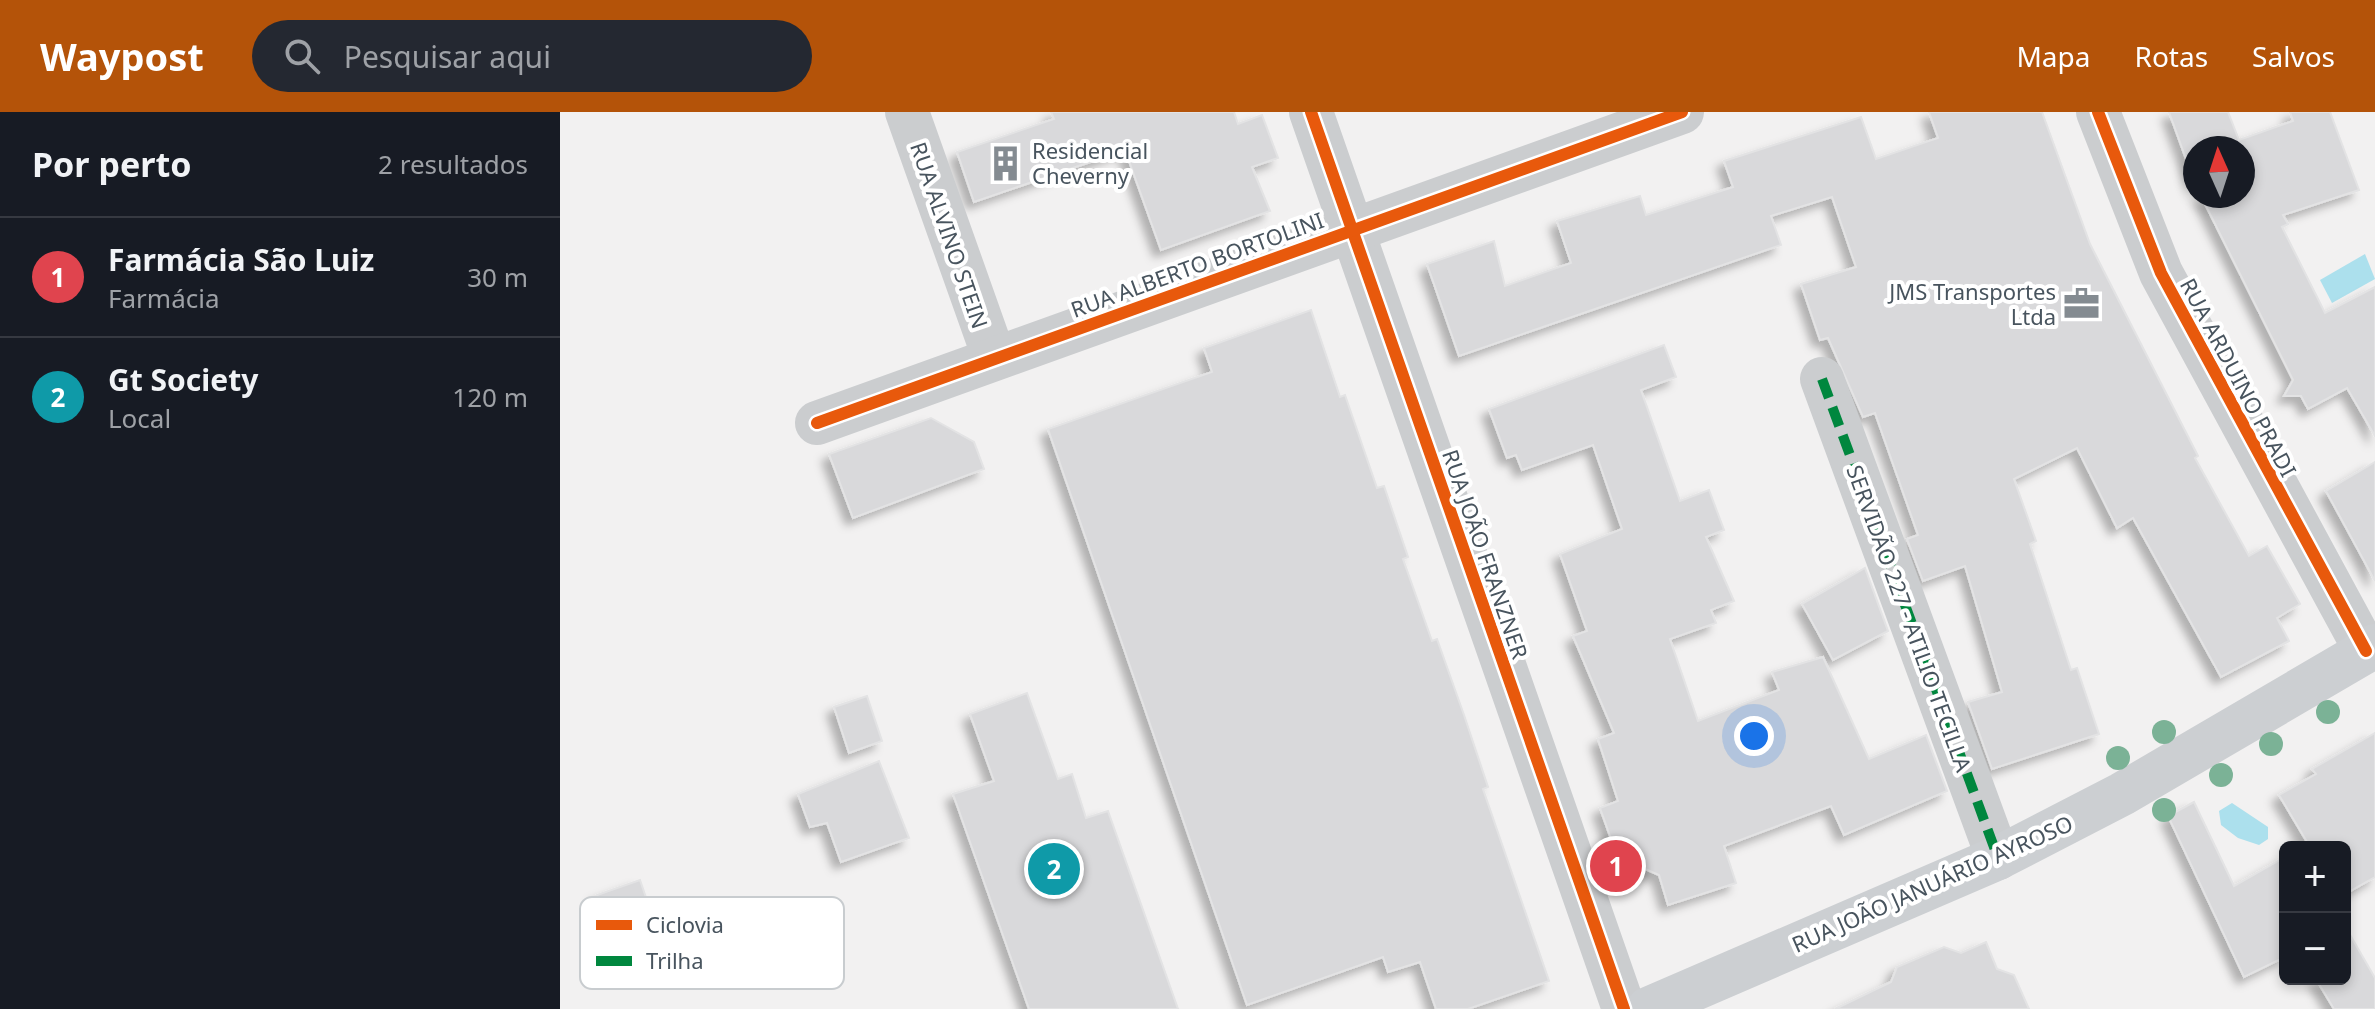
<!DOCTYPE html>
<html lang="pt">
<meta charset="utf-8">
<style>
:root{--surface:#171b24;--page:#242831;--text:#f1f3f6;--muted:#9ea1a6;--line:#363941;--accent:#b45309}
body{margin:0;font-family:"Noto Sans",sans-serif;background:var(--page);color:var(--text)}
.controls{position:absolute;right:24px;bottom:24px;display:grid;overflow:hidden;border-radius:12px;box-shadow:0 4px 12px #0003}
.controls button{width:72px;height:72px;display:grid;place-items:center;padding:0;border:0;border-bottom:2px solid var(--line);background:var(--surface);color:var(--text);font:40px sans-serif}
.compass{position:absolute;left:1623px;top:24px;width:72px;height:72px;border-radius:50%;background:var(--surface);box-shadow:0 4px 12px #0003;rotate:357deg}
.you{position:absolute;left:1194px;top:624px;width:28px;height:28px;margin:-20px;border:6px solid #fff;border-radius:50%;background:#1a73e8;box-shadow:0 0 0 12px #1a73e833}
.badge{display:grid;place-items:center;width:52px;height:52px;border-radius:50%;background:var(--accent);color:#fff;font-size:26px;font-weight:700}
.pin{position:absolute;translate:-50% -50%;border:4px solid #fff;box-shadow:0 2px 8px #0006}
.list{margin:0;padding:0;list-style:none}
h2{display:flex;justify-content:space-between;align-items:center;height:104px;margin:0;padding:0 32px;font-size:34px}
h2 small{font-size:26px;font-weight:400;color:var(--muted)}
.list li{display:grid;grid-template-columns:52px 1fr auto;gap:24px;align-items:center;box-sizing:border-box;height:120px;padding:0 32px;border-top:2px solid var(--line)}
.list b{display:block;font-size:30px;white-space:nowrap}
.list p{margin:0;font-size:26px;white-space:nowrap;color:var(--muted)}
.list em{font-size:26px;font-style:normal;color:var(--muted)}
.icon{flex:none;width:44px;height:44px;fill:none;stroke:currentColor;stroke-width:2;stroke-linecap:round;stroke-linejoin:round}
.map{position:relative;flex:none;width:1815px;height:897px;overflow:hidden}
header{display:flex;align-items:center;gap:48px;box-sizing:border-box;height:112px;padding:0 40px;background:var(--accent);color:#fff}
header strong{font-size:38px}
nav{display:flex;gap:44px;margin-inline-start:auto;font-size:28px}
.search{width:560px;height:72px;background:var(--page);display:flex;align-items:center;gap:20px;box-sizing:border-box;padding:0 28px;border-radius:44px;color:var(--muted);font-size:30px}
main{display:flex}
aside{flex:1;background:var(--surface)}
.map>svg:first-child{display:block}
.water{fill:#ace0ed}
.building{fill:#d9d9db;stroke:#e3e3e4;stroke-width:2;filter:url(#shadow)}
.lines{fill:none;stroke-linecap:round;stroke-linejoin:round}
.minor{stroke:#cbcdcf;stroke-width:44}
.secondary{stroke:#cccfd2;stroke-width:44}
.quiet{stroke:#00873e;stroke-width:10;stroke-dasharray:20 10;stroke-linecap:butt}
.cycleway-casing{stroke:#fff;stroke-width:17}
.cycleway{stroke:#e8590c;stroke-width:12}
.tree{fill:#7bb296}
.labels{text-anchor:middle;dominant-baseline:central;stroke-width:8;stroke-linejoin:round;paint-order:stroke}
.poi-label{font-size:22px;fill:#48545e;stroke:#fff;text-anchor:start}
.street-label{font-size:22px;fill:#48545e;stroke:#fff}
.key{fill:#fff;stroke:#c8cccf;stroke-width:2}
.key-label{font-size:22px;fill:#48545e}
</style>
<header>
<strong>Waypost</strong>
<div class="search"><svg class="icon" aria-label="search" viewBox="0 0 24 24"><circle cx="10" cy="10" r="6"/><path d="M15 15l6 6"/></svg>Pesquisar aqui</div>
<nav><a>Mapa</a><a>Rotas</a><a>Salvos</a></nav>
</header>
<main>
<aside>
<h2>Por perto<small>2 resultados</small></h2>
<ul class="list">
<li><span class="badge" style="background:#e0444e">1</span><div><b>Farmácia São Luiz</b><p>Farmácia</p></div><em>30 m</em></li>
<li><span class="badge" style="background:#0f9aa8">2</span><div><b>Gt Society</b><p>Local</p></div><em>120 m</em></li>
</ul>
</aside>
<div class="map">
<svg width="1815" height="897" viewBox="0 0 1815 897">
<defs>
<filter id="shadow"><feDropShadow dx="-7" dy="7" stdDeviation="4" flood-color="#0004"/></filter>
</defs>
<rect width="100%" height="100%" fill="#f2f1f1"/>
<g class="water">
<polygon points="1805,142 1815,167 1772,191 1760,168"/>
<polygon points="1672,691 1708,715 1708,727 1699,733 1678,726 1661,713 1659,699"/>
</g>
<g class="building">
<polygon points="491,0 674,0 678,12 702,3 718,46 692,55 710,99 601,138 565,38 414,90 397,40 494,7"/>
<polygon points="1369,0 1482,0 1530,132 1638,344 1635,346 1689,444 1707,434 1740,492 1717,506 1729,529 1661,565 1573,406 1557,416 1517,336 1454,367 1476,429 1470,432 1511,558 1517,556 1539,622 1432,657 1408,590 1442,580 1405,454 1363,469 1347,427 1358,423 1315,301 1303,305 1268,226 1260,228 1241,172 1296,155 1272,85 1211,104 1221,133 899,244 867,152 934,129 945,174 1011,151 997,109 1080,84 1086,103 1173,75 1164,49 1301,5 1316,47 1378,26"/>
<polygon points="1609,0 1668,0 1679,28 1733,9 1730,0 1770,0 1799,78 1723,103 1728,112 1722,115 1765,201 1815,175 1815,324 1787,276 1748,297 1741,284 1724,284 1733,268 1641,84 1683,84 1683,36 1635,36 1635,72"/>
<polygon points="751,198 780,285 785,283 817,376 824,374 848,445 843,447 872,529 877,527 904,603 928,675 923,677 989,869 908,897 876,897 860,850 828,860 823,845 687,893 488,317 652,260 644,236"/>
<polygon points="1104,233 1116,265 1081,278 1120,389 1149,378 1164,418 1146,425 1174,489 1151,498 1156,511 1110,527 1138,609 1219,578 1212,560 1263,545 1309,647 1366,623 1387,679 1284,723 1271,694 1164,734 1176,771 1108,793 1099,763 1076,753 1062,758 1040,696 1058,689 1038,627 1054,621 1013,524 1027,519 1000,442 1062,417 1033,333 962,358 956,343 947,346 929,297"/>
<polygon points="371,306 414,330 424,357 293,406 269,342"/>
<polygon points="1815,350 1815,469 1766,379"/>
<polygon points="1305,456 1328,519 1273,548 1242,492"/>
<polygon points="467,581 498,667 512,662 526,706 548,699 618,897 469,897 393,682 434,669 410,602"/>
<polygon points="307,584 322,629 289,641 274,595"/>
<polygon points="1815,621 1815,765 1785,782 1785,735 1750,735 1719,683 1756,662 1752,657"/>
<polygon points="319,649 349,726 281,750 267,711 250,715 238,682"/>
<polygon points="1634,690 1674,774 1725,745 1725,845 1684,865 1608,704"/>
<polygon points="80,768 95,812 52,828 37,783"/>
<polygon points="1785,814 1815,866 1815,897 1774,897 1756,867 1785,867"/>
<polygon points="1426,830 1437,857 1454,863 1469,897 1275,897 1331,870 1337,855 1384,835 1401,841"/>
</g>
<g class="lines">
<g class="minor">
<polyline points="347,0 434,245"/>
<polyline points="751,0 1064,897"/>
<polyline points="1538,0 1601,161 1806,539"/>
<polyline points="1262,267 1438,746"/>
<polyline points="257,311 1122,0"/>
</g>
<polyline class="secondary" points="1088,897 1438,746 1562,682 1815,534"/>
<polyline class="quiet" points="1262,267 1438,746"/>
<defs>
<g id="cycleway">
<polyline points="751,0 1064,897"/>
<polyline points="1538,0 1601,161 1806,539"/>
<polyline points="257,311 1122,0"/>
</g>
</defs>
<use href="#cycleway" class="cycleway-casing"/>
<use href="#cycleway" class="cycleway"/>
</g>
<g class="tree">
<circle cx="1768" cy="600" r="12"/>
<circle cx="1604" cy="620" r="12"/>
<circle cx="1711" cy="632" r="12"/>
<circle cx="1558" cy="646" r="12"/>
<circle cx="1661" cy="663" r="12"/>
<circle cx="1604" cy="698" r="12"/>
</g>
<defs>
<symbol id="building-bare" viewBox="-9 -9 18 18"><path d="M-4-6H4V6H1V3H-1V6H-4ZM-2.5-4.3h1.7v1.8h-1.7ZM.8-4.3h1.7v1.8H.8ZM-2.5-1h1.7V.8h-1.7ZM.8-1h1.7V.8H.8Z" fill="#848b91" stroke="#fff" stroke-width="2.5" paint-order="stroke"/></symbol>
<symbol id="office-bare" viewBox="-9 -9 18 18"><path d="M-6-3h4V-5.5h4V-3h4V5H-6ZM-1-4.5V-3h2v-1.5ZM-6 0V1H6V0Z" fill="#848b91" stroke="#fff" stroke-width="2.5" paint-order="stroke"/></symbol>
</defs>
<g fill-rule="evenodd">
<use href="#building-bare" x="420" y="26" width="51" height="51"/>
<use href="#office-bare" x="1496" y="166" width="51" height="51"/>
</g>
<g class="labels">
<g class="poi-label">
<text x="472" y="38">Residencial<tspan x="472" dy="25">Cheverny</tspan></text>
<text x="1496" y="179" text-anchor="end">JMS Transportes<tspan x="1496" dy="25">Ltda</tspan></text>
</g>
<g class="street-label">
<text transform="translate(390 123) rotate(71)">RUA ALVINO STEIN</text>
<text transform="translate(637 152) rotate(-20)">RUA ALBERTO BORTOLINI</text>
<text transform="translate(1679 265) rotate(62)">RUA ARDUINO PRADI</text>
<text transform="translate(926 442) rotate(71)">RUA JOÃO FRANZNER</text>
<text transform="translate(1350 506) rotate(70)">SERVIDÃO 227 - ATILIO TECILLA</text>
<text transform="translate(1372 771) rotate(-24)">RUA JOÃO JANUÁRIO AYROSO</text>
</g>
</g>
<rect x="20" y="785" width="264" height="92" rx="12" class="key"/>
<rect x="36" y="808" width="36" height="10" fill="#e8590c"/>
<rect x="36" y="844" width="36" height="10" fill="#00873e"/>
<g class="key-label">
<text x="86" y="821">Ciclovia</text>
<text x="86" y="857">Trilha</text>
</g>
</svg>
<div class="controls">
<button>+</button>
<button>−</button>
</div>
<svg class="compass" viewBox="-18 -18 36 36"><path d="M0-13l5 13h-10z" fill="#e53935"/><path d="M0 13l5-13h-10z" fill="#9ea1a6"/></svg>
<div class="you"></div>
<div class="pin badge" style="left:1056px;top:754px;background:#e0444e">1</div>
<div class="pin badge" style="left:494px;top:757px;background:#0f9aa8">2</div>
</div>
</main>
